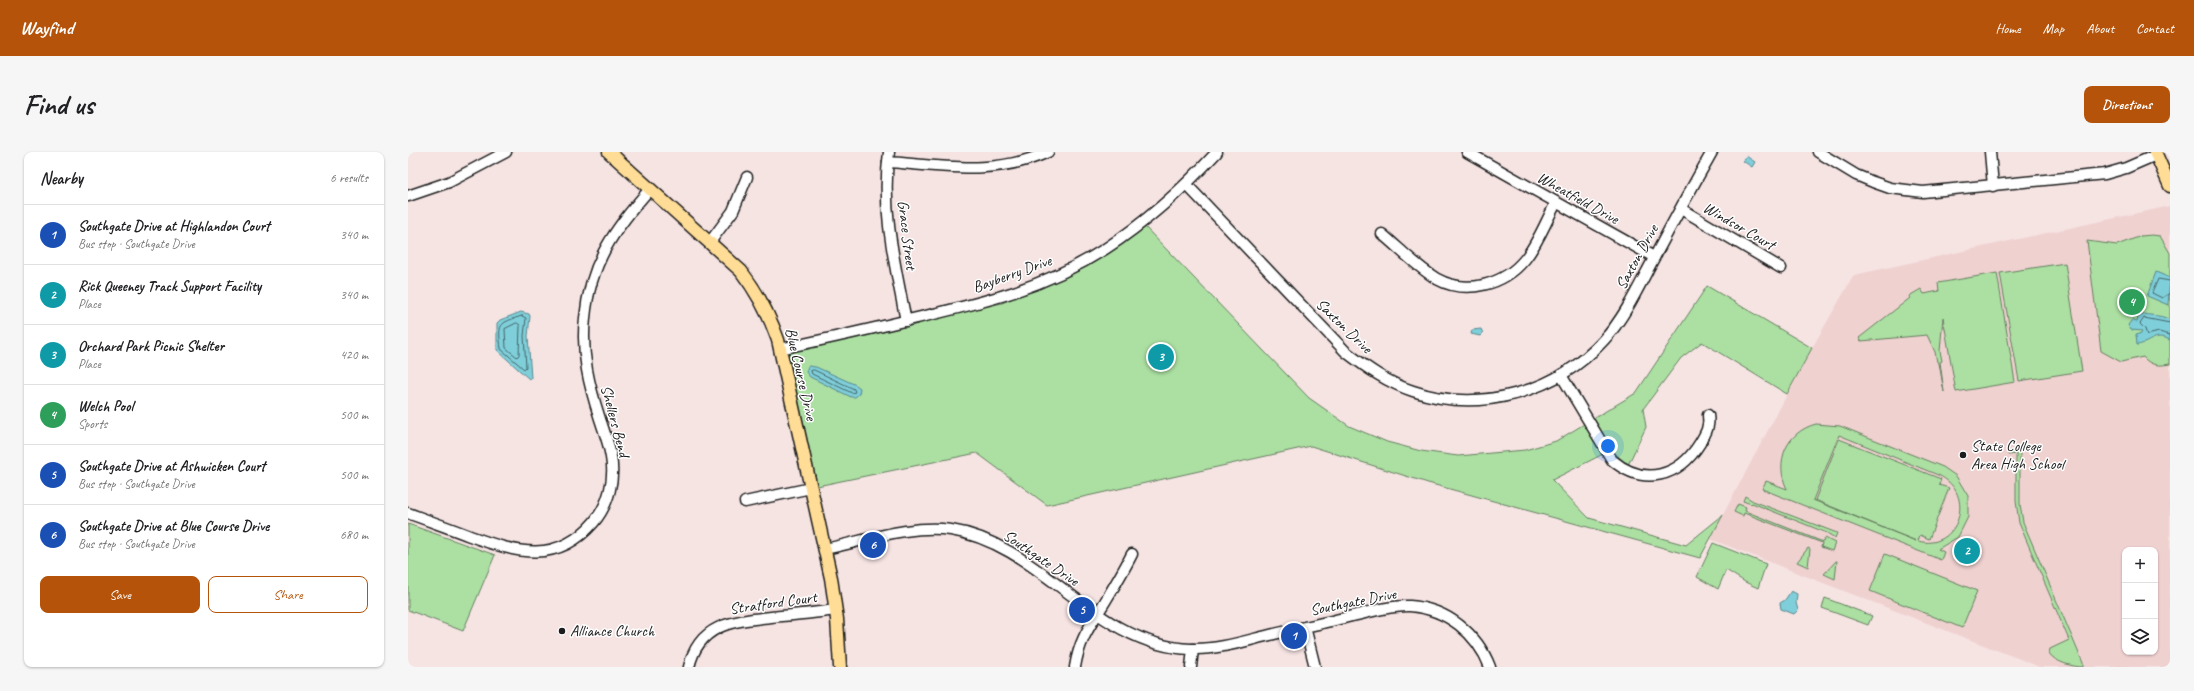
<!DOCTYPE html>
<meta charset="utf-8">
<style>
:root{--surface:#fff;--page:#f6f6f6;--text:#202124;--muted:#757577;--line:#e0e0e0;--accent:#b45309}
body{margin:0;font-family:Caveat,sans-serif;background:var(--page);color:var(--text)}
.controls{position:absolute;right:12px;bottom:12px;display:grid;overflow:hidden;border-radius:8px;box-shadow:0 1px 3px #0004}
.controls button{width:36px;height:36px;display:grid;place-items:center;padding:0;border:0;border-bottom:1px solid var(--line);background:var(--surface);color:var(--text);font:20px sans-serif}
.you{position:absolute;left:1200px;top:294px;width:14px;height:14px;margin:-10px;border:3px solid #fff;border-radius:50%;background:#1a73e8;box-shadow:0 0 0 6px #1a73e833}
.badge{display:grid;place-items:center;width:26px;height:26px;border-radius:50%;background:var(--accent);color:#fff;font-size:13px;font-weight:700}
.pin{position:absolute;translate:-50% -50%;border:2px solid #fff;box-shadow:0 1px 4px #0006}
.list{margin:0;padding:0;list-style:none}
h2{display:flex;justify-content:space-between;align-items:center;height:52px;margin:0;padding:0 16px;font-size:17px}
h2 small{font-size:13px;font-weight:400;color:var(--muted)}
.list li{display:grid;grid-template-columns:26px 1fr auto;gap:12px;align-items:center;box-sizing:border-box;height:60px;padding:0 16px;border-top:1px solid var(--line)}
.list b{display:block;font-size:15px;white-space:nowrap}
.list p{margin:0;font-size:13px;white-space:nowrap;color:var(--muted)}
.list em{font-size:13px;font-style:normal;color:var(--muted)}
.actions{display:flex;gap:8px;padding:12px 16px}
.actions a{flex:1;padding:9px 0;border:1px solid var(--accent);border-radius:8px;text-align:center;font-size:14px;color:var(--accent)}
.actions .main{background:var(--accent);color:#fff}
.icon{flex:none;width:22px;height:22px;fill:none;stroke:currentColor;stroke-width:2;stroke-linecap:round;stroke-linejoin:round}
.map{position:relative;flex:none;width:1762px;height:515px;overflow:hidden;border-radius:8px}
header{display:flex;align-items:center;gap:24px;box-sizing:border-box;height:56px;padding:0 20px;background:var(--accent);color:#fff}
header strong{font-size:19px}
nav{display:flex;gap:22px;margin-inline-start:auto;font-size:14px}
.intro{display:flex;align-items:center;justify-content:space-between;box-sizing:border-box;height:96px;padding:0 24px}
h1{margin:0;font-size:28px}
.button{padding:10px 18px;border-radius:8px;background:var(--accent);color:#fff;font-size:14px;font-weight:700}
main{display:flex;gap:24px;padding:0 24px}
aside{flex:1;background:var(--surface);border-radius:8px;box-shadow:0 1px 3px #0004}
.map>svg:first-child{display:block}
.built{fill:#efd1d0;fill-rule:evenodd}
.green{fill:#ace0a2;stroke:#647e5f;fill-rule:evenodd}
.water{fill:#7fcfda;stroke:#57878e}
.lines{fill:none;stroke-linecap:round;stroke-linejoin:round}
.shore{stroke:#446468;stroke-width:1}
.minor-casing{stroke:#1c1c1c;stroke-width:13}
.major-casing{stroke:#1c1c1c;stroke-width:15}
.minor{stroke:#fff;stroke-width:10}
.major{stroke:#ffdd96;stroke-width:12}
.poi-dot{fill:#1c1c1c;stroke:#fff;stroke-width:1.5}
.labels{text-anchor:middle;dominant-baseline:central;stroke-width:3;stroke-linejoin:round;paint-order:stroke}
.street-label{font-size:16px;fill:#1c1c1c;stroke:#fff}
.poi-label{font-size:16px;fill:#1c1c1c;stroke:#fff;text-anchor:start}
</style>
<header>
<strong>Wayfind</strong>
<nav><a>Home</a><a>Map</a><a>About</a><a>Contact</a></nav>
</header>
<div class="intro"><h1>Find us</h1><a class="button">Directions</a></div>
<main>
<aside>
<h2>Nearby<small>6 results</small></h2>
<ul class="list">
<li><span class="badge" style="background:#1a4fb4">1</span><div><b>Southgate Drive at Highlandon Court</b><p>Bus stop · Southgate Drive</p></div><em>340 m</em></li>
<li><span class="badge" style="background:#0f9aa8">2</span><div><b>Rick Queeney Track Support Facility</b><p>Place</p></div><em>340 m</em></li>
<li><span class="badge" style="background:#0f9aa8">3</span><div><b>Orchard Park Picnic Shelter</b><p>Place</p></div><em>420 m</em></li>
<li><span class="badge" style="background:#2e9e5b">4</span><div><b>Welch Pool</b><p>Sports</p></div><em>500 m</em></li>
<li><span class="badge" style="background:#1a4fb4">5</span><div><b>Southgate Drive at Ashwicken Court</b><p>Bus stop · Southgate Drive</p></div><em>500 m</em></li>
<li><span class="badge" style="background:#1a4fb4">6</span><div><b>Southgate Drive at Blue Course Drive</b><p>Bus stop · Southgate Drive</p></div><em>680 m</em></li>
</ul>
<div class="actions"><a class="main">Save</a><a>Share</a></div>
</aside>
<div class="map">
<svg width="1762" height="515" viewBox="0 0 1762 515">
<rect width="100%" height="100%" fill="#f6e4e3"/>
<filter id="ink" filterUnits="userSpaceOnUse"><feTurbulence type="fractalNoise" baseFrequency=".025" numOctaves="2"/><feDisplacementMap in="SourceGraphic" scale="8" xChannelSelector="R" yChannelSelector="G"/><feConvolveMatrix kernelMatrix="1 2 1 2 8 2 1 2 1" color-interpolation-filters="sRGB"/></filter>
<g filter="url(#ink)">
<path class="built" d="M1762,54V515H1632L1302,387L1404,196L1446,123ZM1717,398H1747V500H1717Z"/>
<g class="green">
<polygon points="737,75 901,246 941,274 979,290 1013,299 1050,304 1117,298 1148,289 1228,241 1299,134 1404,196 1379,242 1294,190 1273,206 1235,257 1238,275 1220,313 1203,298 1144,328 1181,366 1278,393 1315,363 1292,406 1020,331 903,294 639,353 569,301 409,334 380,202 394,197 594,151 658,124 714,91"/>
<path d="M1744,83L1752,84L1762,101V212C1751,214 1743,214 1735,205L1713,210L1693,199L1679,89L1709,93L1733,84Z"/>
<polygon points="1657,111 1674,219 1611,229 1592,121"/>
<polygon points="1589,121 1607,230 1548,240 1535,165 1532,199 1534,209 1532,210 1536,240 1531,211 1529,210 1527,200 1519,183 1453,189 1451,186 1502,146 1501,144 1513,137 1516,142 1531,139 1530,131"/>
<path d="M1408,272L1432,274L1535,315L1548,324L1560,344V365L1550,385L1530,397L1536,400L1533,408L1354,337L1358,329L1379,337C1366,310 1378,280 1408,272ZM1431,283L1530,323C1570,341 1550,400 1510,389L1512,383L1521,387L1541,336L1531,333L1533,327L1431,287L1407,348L1508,389L1405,348Z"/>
<path d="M1607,297L1612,302V352L1615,370L1675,511V515C1665,515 1646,510 1641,501L1642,497L1661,488L1611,371L1608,349V302L1600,303L1602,299Z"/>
<polygon points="1337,344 1345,349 1429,381 1427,386 1419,381 1344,351 1343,352 1335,349"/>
<polygon points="1330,352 1338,355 1337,359 1415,390 1417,386 1427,391 1424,399 1413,395 1414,391 1336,361 1335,364 1326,360"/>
<polygon points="0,372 87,403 55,479 0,458"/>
<polygon points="1305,391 1358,412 1350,436 1337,430 1318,418 1310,437 1289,425"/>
<polygon points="1400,396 1402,397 1400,415 1389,410"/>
<polygon points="1477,402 1569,439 1554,476 1462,439"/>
<polygon points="1428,409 1429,409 1427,427 1416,422"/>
<polygon points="1417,446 1464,464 1460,473 1414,456"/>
</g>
<g class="water">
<polygon points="1338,4 1347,10 1344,15 1335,9"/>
<polygon points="1748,120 1762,126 1760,153 1739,144"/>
<polygon points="113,160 121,162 122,164 120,184 123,226 121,227 89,198 89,171 92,168"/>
<path d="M1736,162C1745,164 1754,163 1762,168V188C1747,180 1743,191 1729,193L1728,183L1733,181L1734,179L1723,178L1720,173L1724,168L1729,170L1730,165Z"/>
<polygon points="1073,177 1075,181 1072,184 1063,182 1064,178"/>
<polygon points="400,214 408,215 448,233 452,236 451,242 447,245 443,245 402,225 398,220"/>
<polygon points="1383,439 1389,442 1388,451 1390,458 1386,462 1373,457 1372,451 1377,448"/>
</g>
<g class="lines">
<g class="shore">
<polyline points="1762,129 1750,127 1744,141 1754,146 1762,141"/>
<path d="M114,164L118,166L116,184L118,215L116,217L93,197C90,172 90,171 114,164Z"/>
<polygon points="109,171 112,173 111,203 109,205 98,196 97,177"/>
<polyline points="1762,171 1736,166 1732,172 1737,177 1739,183 1751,180 1762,183"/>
<polygon points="406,218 446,237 447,240 444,241 404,222 403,219"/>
</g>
<defs>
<g id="minor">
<path d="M481,0C473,57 487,113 498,169"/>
<polyline points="1059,0 1246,105"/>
<polyline points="1410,0 1448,23 1465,30 1482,36 1515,40 1697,22 1718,16 1748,3"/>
<polyline points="1582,0 1585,34"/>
<path d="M480,10C536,14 587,24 640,0"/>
<path d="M778,32L938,200C959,216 980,231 1005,239C1072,262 1149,240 1196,188C1217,165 1231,134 1246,106C1265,70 1284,35 1304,0"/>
<polyline points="0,44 41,30 98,0"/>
<polyline points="1273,57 1373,116"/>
<path d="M974,82C992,97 1009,115 1029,127C1058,143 1096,133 1117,107C1130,91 1138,69 1148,51"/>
<polyline points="302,90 325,59 339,25"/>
<path d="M372,197C414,188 455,179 496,169C569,152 633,138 697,97C740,69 775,37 809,0"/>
<path d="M1153,223L1204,308C1236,335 1271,325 1292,291C1298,281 1302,274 1300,263"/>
<polyline points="337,350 403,336"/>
<path d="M0,361C21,369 42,376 62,384C109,401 149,413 186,370C201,352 207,327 203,305C201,292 196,279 192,267C181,233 173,202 177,166C182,111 206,77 242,37"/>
<path d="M417,397C457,389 501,372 543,378C634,392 687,494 783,497C808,498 834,490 858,484C887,477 916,471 944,464C963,460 983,453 1002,454C1039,457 1069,481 1082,515"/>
<polyline points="897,475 907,515"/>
<path d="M281,515C291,471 326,469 363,465C385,463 406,461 428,458"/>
<path d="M667,515C672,485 683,473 698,448C707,433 716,418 724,402"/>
<polyline points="783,515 785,497"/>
</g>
<g id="major">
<path d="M201,0L333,119C349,140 361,162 370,188L423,426L429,467L432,515"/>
<polyline points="1747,0 1762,34"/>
</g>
</defs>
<use href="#minor" class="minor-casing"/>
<use href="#major" class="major-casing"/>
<use href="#minor" class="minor"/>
<use href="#major" class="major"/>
</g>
</g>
<g class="poi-dot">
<circle cx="1555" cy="303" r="4"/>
<circle cx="154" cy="479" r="4"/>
</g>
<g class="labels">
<g class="street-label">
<text transform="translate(1170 46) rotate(29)">Wheatfield Drive</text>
<text transform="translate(1331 74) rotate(30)">Windsor Court</text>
<text transform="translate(499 83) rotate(83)">Grace Street</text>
<text transform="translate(1229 105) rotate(-61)">Saxton Drive</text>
<text transform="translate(604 122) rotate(-20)">Bayberry Drive</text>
<text transform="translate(936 174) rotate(44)">Saxton Drive</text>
<text transform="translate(393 222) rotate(77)">Blue Course Drive</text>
<text transform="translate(207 269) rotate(75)">Shellers Bend</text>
<text transform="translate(633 406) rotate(34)">Southgate Drive</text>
<text transform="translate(945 450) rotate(-11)">Southgate Drive</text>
<text transform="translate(365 451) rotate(-8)">Stratford Court</text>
</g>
<g class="poi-label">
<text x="1563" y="294">State College<tspan x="1563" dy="18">Area High School</tspan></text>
<text x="162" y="479">Alliance Church</text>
</g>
</g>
</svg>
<div class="controls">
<button>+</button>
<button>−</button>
<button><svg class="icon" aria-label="layers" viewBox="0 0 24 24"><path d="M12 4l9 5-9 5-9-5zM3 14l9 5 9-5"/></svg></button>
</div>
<div class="you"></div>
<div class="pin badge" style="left:886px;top:484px;background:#1a4fb4">1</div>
<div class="pin badge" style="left:1559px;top:399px;background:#0f9aa8">2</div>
<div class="pin badge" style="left:753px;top:205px;background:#0f9aa8">3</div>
<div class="pin badge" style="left:1724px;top:150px;background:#2e9e5b">4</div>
<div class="pin badge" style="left:674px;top:458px;background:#1a4fb4">5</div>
<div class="pin badge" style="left:465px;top:393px;background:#1a4fb4">6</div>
</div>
</main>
